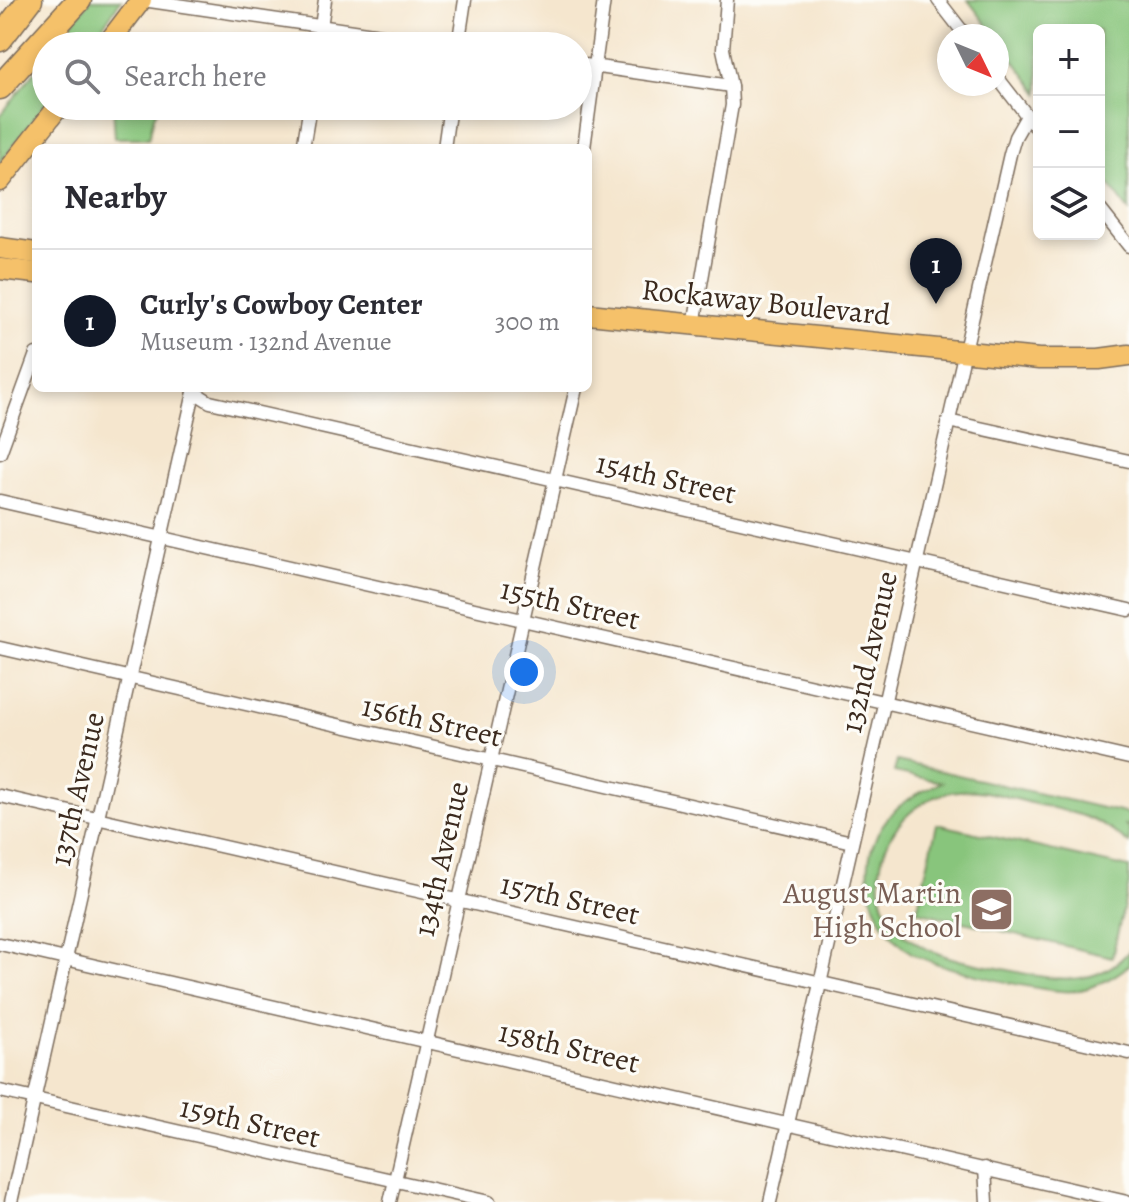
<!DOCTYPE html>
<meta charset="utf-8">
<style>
:root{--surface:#fff;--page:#f7f7f7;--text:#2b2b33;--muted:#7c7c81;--line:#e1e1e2;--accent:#111827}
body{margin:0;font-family:Alegreya,serif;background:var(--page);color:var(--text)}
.controls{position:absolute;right:24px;top:24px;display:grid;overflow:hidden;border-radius:12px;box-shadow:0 4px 12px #0003}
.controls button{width:72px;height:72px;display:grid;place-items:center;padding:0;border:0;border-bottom:2px solid var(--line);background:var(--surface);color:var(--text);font:40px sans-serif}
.compass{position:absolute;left:937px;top:24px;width:72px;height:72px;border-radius:50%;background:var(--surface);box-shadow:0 4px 12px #0003;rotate:133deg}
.you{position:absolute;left:524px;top:672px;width:28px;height:28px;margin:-20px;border:6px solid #fff;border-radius:50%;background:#1a73e8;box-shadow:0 0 0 12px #1a73e833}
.badge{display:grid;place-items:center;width:52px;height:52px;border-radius:50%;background:var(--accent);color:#fff;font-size:26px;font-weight:700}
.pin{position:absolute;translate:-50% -66px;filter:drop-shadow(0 2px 4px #0008)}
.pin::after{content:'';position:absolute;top:42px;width:28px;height:24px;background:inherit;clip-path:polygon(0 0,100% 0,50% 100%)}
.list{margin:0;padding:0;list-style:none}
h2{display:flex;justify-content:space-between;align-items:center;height:104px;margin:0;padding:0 32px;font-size:34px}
h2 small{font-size:26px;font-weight:400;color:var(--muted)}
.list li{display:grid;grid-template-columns:52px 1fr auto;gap:24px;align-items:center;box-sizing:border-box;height:144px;padding:0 32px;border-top:2px solid var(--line)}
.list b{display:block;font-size:30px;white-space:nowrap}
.list p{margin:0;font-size:26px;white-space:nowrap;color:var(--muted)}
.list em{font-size:26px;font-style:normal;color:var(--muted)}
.icon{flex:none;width:44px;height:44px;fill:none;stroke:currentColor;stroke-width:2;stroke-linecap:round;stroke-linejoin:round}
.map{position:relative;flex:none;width:1129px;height:1202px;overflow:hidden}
.search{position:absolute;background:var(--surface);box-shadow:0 4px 12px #0003;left:32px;top:32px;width:560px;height:88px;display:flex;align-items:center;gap:20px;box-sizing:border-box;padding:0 28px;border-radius:44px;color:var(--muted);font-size:30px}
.panel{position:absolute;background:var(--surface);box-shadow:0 4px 12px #0003;left:32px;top:144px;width:560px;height:248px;border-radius:12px}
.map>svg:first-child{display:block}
.green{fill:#88c57b;stroke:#62784c;stroke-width:2}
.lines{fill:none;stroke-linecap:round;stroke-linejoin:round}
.minor-casing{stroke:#7c6c5c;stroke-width:15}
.primary-casing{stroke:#7c6c5c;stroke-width:23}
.motorway-casing{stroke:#7c6c5c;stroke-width:27}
.minor{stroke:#fff;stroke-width:12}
.primary{stroke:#f5c16b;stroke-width:20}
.motorway{stroke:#f5c16b;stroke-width:24}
.labels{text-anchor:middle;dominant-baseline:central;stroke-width:6;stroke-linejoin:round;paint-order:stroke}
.street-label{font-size:30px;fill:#3b2a1e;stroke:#fdfcf7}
.education-label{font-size:30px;fill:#785e54;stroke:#fdfcf7;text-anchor:end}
</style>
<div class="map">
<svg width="1129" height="1202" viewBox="0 0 1129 1202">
<rect width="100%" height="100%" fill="#fdfcf7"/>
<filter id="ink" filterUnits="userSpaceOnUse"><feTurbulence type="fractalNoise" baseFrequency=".0125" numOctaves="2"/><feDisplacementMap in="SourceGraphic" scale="16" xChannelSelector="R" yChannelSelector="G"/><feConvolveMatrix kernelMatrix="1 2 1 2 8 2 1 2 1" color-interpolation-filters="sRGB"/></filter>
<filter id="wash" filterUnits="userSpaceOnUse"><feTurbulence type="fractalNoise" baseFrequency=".006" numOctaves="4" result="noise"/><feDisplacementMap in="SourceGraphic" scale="32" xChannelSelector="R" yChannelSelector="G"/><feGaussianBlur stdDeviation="1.8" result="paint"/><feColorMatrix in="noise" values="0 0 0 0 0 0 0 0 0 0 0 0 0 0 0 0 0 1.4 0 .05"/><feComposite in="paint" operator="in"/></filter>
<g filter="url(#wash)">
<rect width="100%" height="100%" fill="#f5e6ce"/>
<g class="green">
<polygon points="90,0 121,0 89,46 54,46"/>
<polygon points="968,0 1129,0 1129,211 1099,171 1099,30 1039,30 1039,93"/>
<polygon points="46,57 46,103 0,163 0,116"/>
<polygon points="113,106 160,106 154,116 149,138 115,138"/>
<path d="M897,761L1129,814V826L1125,825L1129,830V844C1097,816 1075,813 1035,804C1009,798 978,786 951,792C877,808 849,909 923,947C950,961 986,965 1017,972C1058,981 1099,987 1129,951V965C1114,978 1094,988 1075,991C1050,995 931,967 910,952C864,919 852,852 895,810C909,797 925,790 942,782L894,772Z"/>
<polygon points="937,824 1129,868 1129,884 1112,957 917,911"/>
</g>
</g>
<g filter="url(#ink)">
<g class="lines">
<defs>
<g id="minor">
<polyline points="143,0 455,46"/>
<polyline points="938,0 966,36"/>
<polyline points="318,46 325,0"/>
<polyline points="458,46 465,0"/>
<polyline points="578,64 731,86"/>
<polyline points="997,77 1039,131"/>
<polyline points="303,148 310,106"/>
<polyline points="444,148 450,106"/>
<polyline points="584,148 604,0"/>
<polyline points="1099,208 1129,246"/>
<polyline points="694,325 732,105 731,86 723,49 727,0"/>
<polyline points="194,392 210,402 1129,610"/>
<polyline points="948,421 1129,461"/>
<polyline points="0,453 36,354"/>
<polyline points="0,501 1129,758"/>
<polyline points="0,648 852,842"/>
<polyline points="0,796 1129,1053"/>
<polyline points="0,944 1127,1202"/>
<polyline points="0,1091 489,1202"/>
<polyline points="985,1168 987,1202"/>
<polyline points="11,1202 195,388"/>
<polyline points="390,1202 576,388"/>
<polyline points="770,1202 1010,154 1015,137 1027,116"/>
</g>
<g id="primary">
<polyline points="106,46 141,0"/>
<polyline points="0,181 59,106"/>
<polyline points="0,248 36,253"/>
<polyline points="0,269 36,273"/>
<polyline points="588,314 1039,359 1099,359 1129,355"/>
</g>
<g id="motorway">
<polyline points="0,39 30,0"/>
<polyline points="0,87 79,0"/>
</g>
</defs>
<use href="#minor" class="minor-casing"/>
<use href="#primary" class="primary-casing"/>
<use href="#motorway" class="motorway-casing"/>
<use href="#minor" class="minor"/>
<use href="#primary" class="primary"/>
<use href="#motorway" class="motorway"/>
</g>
</g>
<defs>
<symbol id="school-square" viewBox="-11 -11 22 22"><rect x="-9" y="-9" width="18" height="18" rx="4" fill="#8d6e63" stroke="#fdfcf7"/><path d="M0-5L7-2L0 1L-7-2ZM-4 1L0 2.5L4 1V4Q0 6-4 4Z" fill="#fff"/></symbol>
</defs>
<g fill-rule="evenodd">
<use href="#school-square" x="966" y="884" width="51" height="51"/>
</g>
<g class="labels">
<g class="street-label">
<text transform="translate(766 302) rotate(6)">Rockaway Boulevard</text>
<text transform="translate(666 478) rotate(13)">154th Street</text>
<text transform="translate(570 604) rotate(13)">155th Street</text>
<text transform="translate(869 652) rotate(-77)">132nd Avenue</text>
<text transform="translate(432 721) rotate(13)">156th Street</text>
<text transform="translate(77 789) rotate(-77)">137th Avenue</text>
<text transform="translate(441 859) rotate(-77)">134th Avenue</text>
<text transform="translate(570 899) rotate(13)">157th Street</text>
<text transform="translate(569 1047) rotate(13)">158th Street</text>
<text transform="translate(250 1122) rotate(13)">159th Street</text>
</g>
<g class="education-label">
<text x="961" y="893">August Martin<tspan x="961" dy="34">High School</tspan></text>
</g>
</g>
</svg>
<div class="controls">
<button>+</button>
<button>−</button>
<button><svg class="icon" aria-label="layers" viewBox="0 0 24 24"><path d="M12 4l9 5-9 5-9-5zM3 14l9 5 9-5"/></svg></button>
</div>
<svg class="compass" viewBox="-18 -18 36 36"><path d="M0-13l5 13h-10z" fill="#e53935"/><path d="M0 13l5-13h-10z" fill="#7c7c81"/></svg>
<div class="you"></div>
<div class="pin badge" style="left:936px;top:304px">1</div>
<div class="search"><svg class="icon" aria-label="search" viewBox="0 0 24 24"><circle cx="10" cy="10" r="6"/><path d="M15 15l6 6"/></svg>Search here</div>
<section class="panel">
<h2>Nearby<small></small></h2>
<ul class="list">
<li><span class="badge">1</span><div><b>Curly's Cowboy Center</b><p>Museum · 132nd Avenue</p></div><em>300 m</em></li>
</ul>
</section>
</div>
